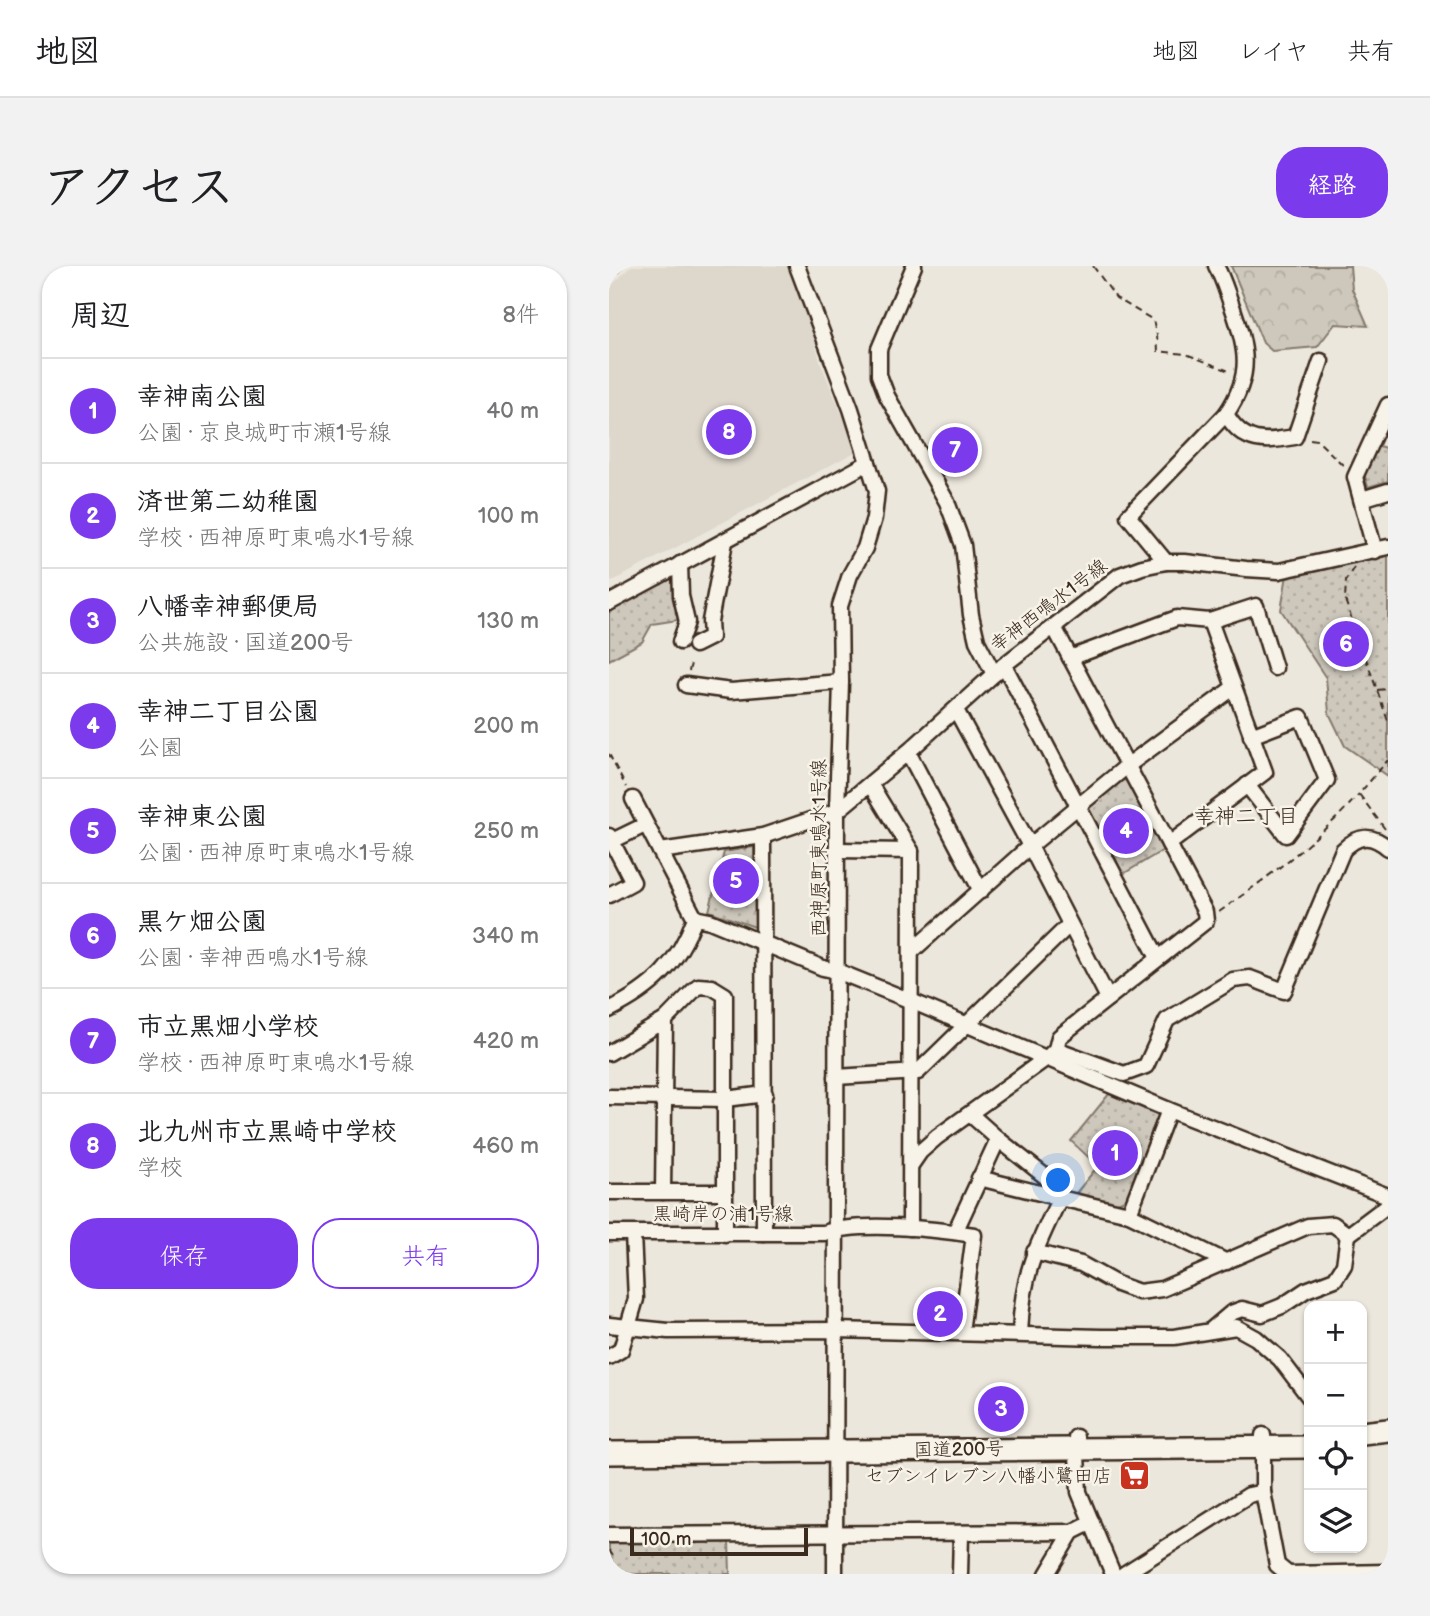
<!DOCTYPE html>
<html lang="ja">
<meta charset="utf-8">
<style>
:root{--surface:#fff;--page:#f2f2f2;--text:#202124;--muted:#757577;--line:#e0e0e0;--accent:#7c3aed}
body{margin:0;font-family:"Balsamiq Sans","Klee One",sans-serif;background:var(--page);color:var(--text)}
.controls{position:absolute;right:21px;bottom:21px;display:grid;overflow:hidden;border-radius:14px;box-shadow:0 2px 5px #0004}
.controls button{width:63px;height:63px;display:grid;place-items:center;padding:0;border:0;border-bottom:2px solid var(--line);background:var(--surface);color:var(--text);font:35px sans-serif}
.scale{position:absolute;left:21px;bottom:18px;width:178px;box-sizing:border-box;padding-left:7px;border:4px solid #3b2a1e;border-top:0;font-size:19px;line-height:24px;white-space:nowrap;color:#3b2a1e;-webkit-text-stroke:5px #f7f3e8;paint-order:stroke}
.you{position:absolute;left:450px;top:915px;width:24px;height:24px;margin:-18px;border:5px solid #fff;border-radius:50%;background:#1a73e8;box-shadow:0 0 0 10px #1a73e833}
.badge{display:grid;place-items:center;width:46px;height:46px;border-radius:50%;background:var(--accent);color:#fff;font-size:23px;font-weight:700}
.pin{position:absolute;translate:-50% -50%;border:4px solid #fff;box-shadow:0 2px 7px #0006}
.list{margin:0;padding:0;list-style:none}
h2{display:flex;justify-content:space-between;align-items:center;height:91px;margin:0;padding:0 28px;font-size:30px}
h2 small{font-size:23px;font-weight:400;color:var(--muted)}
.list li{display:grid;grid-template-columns:46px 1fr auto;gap:21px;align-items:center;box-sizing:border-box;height:105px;padding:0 28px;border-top:2px solid var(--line)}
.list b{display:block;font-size:26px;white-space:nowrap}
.list p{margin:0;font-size:23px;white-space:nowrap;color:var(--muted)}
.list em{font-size:23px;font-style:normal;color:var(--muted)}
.actions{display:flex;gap:14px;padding:21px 28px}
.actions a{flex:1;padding:16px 0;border:2px solid var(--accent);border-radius:28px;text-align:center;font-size:24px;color:var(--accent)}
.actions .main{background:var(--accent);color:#fff}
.icon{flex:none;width:38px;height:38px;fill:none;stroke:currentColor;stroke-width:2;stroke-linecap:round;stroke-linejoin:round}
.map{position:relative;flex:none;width:779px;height:1308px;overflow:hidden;border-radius:28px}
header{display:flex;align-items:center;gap:42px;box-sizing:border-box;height:98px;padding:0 35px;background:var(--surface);border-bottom:2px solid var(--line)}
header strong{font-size:33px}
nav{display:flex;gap:38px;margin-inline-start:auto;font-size:24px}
.intro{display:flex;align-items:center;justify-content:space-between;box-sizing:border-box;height:168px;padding:0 42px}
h1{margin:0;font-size:49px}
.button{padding:18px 32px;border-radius:28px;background:var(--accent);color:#fff;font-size:24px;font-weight:700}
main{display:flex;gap:42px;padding:0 42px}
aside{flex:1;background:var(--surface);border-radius:28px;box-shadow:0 2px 5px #0004}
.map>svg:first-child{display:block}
.built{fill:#ddd7cc}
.green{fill:url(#green-dots);stroke:#84796d;stroke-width:2}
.forest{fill:url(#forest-crowns);stroke:#84796d;stroke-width:2}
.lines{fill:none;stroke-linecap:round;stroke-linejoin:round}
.minor-casing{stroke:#3b2a1e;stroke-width:19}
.highway-casing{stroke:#3b2a1e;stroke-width:26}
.path{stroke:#3b2a1e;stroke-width:2;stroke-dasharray:7 5;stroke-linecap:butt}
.minor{stroke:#f7f3e8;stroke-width:14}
.highway{stroke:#f7f3e8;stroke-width:21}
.labels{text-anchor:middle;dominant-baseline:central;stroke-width:5;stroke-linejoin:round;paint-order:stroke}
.street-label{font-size:19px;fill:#3b2a1e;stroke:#f7f3e8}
.poi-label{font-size:19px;fill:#3b2a1e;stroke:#f7f3e8;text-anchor:end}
.neighbourhood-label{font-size:21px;fill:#3b2a1e;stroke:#f7f3e8}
</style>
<header>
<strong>地図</strong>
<nav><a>地図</a><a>レイヤ</a><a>共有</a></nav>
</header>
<div class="intro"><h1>アクセス</h1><a class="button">経路</a></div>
<main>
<aside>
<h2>周辺<small>8件</small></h2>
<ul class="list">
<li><span class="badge">1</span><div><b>幸神南公園</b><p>公園 · 京良城町市瀬1号線</p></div><em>40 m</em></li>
<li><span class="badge">2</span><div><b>済世第二幼稚園</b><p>学校 · 西神原町東鳴水1号線</p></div><em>100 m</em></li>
<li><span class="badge">3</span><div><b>八幡幸神郵便局</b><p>公共施設 · 国道200号</p></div><em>130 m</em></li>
<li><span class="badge">4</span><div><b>幸神二丁目公園</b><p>公園</p></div><em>200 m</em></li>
<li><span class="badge">5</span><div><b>幸神東公園</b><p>公園 · 西神原町東鳴水1号線</p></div><em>250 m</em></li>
<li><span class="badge">6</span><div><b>黒ケ畑公園</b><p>公園 · 幸神西鳴水1号線</p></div><em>340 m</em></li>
<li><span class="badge">7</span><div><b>市立黒畑小学校</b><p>学校 · 西神原町東鳴水1号線</p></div><em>420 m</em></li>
<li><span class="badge">8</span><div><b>北九州市立黒崎中学校</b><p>学校</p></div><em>460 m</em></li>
</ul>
<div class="actions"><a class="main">保存</a><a>共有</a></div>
</aside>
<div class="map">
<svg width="779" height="1308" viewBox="0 0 779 1308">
<defs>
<pattern id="green-dots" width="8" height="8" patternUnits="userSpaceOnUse" patternTransform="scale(1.75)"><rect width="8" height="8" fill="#cec8bc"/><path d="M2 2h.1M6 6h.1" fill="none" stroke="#b2aca1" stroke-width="1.8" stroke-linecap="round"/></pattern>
<pattern id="forest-crowns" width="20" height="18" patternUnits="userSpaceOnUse" patternTransform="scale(1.75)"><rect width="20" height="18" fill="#cec8bc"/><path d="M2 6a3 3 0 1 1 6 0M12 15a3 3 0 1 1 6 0" fill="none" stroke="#b2aca1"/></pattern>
</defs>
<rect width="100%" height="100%" fill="#ece7dc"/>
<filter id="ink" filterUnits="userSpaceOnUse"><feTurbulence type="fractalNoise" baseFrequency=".0143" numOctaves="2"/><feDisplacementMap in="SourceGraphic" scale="14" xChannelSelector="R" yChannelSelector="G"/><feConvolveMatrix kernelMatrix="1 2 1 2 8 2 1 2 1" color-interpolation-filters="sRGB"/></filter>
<g filter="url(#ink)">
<polygon class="built" points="22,0 178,0 197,46 212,98 248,185 0,317 0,22"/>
<g class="green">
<polygon points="767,179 779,183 779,215 759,221 755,207"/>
<polygon points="779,290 779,510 736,480 720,447 717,412 672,344 678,309"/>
<polygon points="62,312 66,319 69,354 43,358 33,376 0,394 0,344"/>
<polygon points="512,512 517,512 556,583 514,608 479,547 480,540"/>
<polygon points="145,581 146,661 100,645 115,586"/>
<polygon points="500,828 550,849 518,933 506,938 467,927 489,900 462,875"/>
<polygon points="120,1275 121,1308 0,1308 0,1276"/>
</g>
<polygon class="forest" points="622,0 741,0 743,23 759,60 726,58 708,81 663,85 654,77"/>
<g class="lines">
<defs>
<g id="minor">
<polyline points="188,0 242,143 268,225 265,252 256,282 241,309 231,340 232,416 228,545 226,1308"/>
<polyline points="305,0 270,83 270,109 278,130 338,236 354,279 362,349 368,375 385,408"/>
<path d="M617,148C635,179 656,176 686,171L712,95"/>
<polyline points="753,233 779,225"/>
<polyline points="766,285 746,211 779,139"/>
<path d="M557,296L519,250L617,148C644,109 638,83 623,40C618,27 614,12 607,0"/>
<polyline points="71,298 72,330 78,356 71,376"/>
<polyline points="0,337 259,197"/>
<polyline points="601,355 647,340 666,402"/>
<polyline points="86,379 102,371 101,355 116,276"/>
<polyline points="461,392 568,352 601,355 656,506 560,578"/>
<polyline points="395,399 549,692"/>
<polyline points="77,419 122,425 232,416"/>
<polyline points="347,444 421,580 499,732"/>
<polyline points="299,486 372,625"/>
<polyline points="261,518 302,585 301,962"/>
<polyline points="638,519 677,569 718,514 692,451 642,470"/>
<polyline points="0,570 24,616 0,629"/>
<polyline points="154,570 155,967"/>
<polyline points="3,575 36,559"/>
<polyline points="228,584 302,585"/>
<polyline points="51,585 154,570 228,545 299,486 395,399 511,309 533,301 557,296 576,296 637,303 670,305 779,281"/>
<polyline points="86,652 101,655 214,702 228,705 302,735 560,844 779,930"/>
<polyline points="302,686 421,580 518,500 624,422"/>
<path d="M0,744C44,722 69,698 86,652L24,533"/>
<path d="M447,783L515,808L537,800L558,754L624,714L641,712L675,725L734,584C749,569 762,567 779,582"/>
<polyline points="0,787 56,754"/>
<polyline points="227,811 309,806 460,659"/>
<polyline points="0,831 117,833 156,828"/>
<polyline points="361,848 389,873 442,915 451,932 370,912"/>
<polyline points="302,899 311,886 328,871 439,791 447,783 450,771 597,655 596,646 445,361"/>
<polyline points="0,926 116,926 116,968"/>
<polyline points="54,926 56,754 89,720 103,721 116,729 116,926"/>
<polyline points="520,948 560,844"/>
<polyline points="346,966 389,873"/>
<path d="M0,967H215C251,955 326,963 365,969L352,1066"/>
<polyline points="739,969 779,939"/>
<polyline points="425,986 472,998 508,1018 530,1026 553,1023 699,960 724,958 739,969"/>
<polyline points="0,1059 59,1065 227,1064 492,1071 565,1071 627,1061 647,1072 671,1093 700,1131"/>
<polyline points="603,1063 622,1047 633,1043 653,1048 673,1040 697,1024 726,1013 735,999 739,969"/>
<path d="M411,1068C413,1009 426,983 451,932L520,948L618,996"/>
<polyline points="0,1091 12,1084 27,1033 24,968"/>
<polyline points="654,1169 654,1226 668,1299 679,1308 779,1306"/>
<polyline points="467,1171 470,1226 504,1308"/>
<polyline points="0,1269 463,1266"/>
<polyline points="351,1308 352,1269"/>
<polyline points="438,1308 463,1266 483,1256"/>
<polyline points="515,1308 640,1229 654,1226"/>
</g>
<g id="highway">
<polyline points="753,1167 779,1164"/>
<polyline points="0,1187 700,1181"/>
</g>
</defs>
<use href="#minor" class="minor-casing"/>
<use href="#highway" class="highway-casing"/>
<g class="path">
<polyline points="484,0 507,32 544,54 548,69 549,85 577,88 620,105"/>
<polyline points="0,16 14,0"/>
<polyline points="701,173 708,174 737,202"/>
<polyline points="745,301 737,314 736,334 779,455"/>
<polyline points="80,405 83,394"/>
<polyline points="768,424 779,423"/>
<polyline points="0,488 17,521"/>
<polyline points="776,563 750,528 779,494"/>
<path d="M610,646C659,611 710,574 750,528"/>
<polyline points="0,1284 4,1290 4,1297 0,1297"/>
<polyline points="4,1298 5,1308"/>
</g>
<use href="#minor" class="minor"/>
<use href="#highway" class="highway"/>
</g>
</g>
<defs>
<symbol id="supermarket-square" viewBox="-11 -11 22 22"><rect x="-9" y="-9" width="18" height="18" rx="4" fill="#c8321e" stroke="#f7f3e8"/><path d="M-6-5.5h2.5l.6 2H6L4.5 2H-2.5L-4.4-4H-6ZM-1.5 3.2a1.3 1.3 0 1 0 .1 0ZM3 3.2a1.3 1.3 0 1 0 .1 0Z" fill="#fff"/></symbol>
</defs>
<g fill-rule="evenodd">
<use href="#supermarket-square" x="508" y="1192" width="35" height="35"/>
</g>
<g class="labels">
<g class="street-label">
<text transform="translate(440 340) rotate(-37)">幸神西鳴水1号線</text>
<text transform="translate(210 582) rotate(-90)">西神原町東鳴水1号線</text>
<text x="114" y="948">黒崎岸の浦1号線</text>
<text transform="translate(350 1184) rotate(-1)">国道200号</text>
</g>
<g class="poi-label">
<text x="503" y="1210">セブンイレブン八幡小鷺田店</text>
</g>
<g class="neighbourhood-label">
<text x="637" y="550">幸神二丁目</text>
</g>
</g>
</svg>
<div class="controls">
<button>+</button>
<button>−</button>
<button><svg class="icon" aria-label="locate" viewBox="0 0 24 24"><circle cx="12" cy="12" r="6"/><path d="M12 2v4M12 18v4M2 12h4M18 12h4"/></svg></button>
<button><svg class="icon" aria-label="layers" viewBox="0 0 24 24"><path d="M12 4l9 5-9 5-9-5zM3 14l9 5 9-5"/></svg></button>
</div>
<div class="scale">100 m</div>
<div class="you"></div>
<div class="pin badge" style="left:506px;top:887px">1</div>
<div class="pin badge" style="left:331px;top:1048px">2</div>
<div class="pin badge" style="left:392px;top:1143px">3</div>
<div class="pin badge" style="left:517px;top:565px">4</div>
<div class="pin badge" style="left:127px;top:615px">5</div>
<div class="pin badge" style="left:737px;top:378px">6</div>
<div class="pin badge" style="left:346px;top:184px">7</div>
<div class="pin badge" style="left:120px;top:166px">8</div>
</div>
</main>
